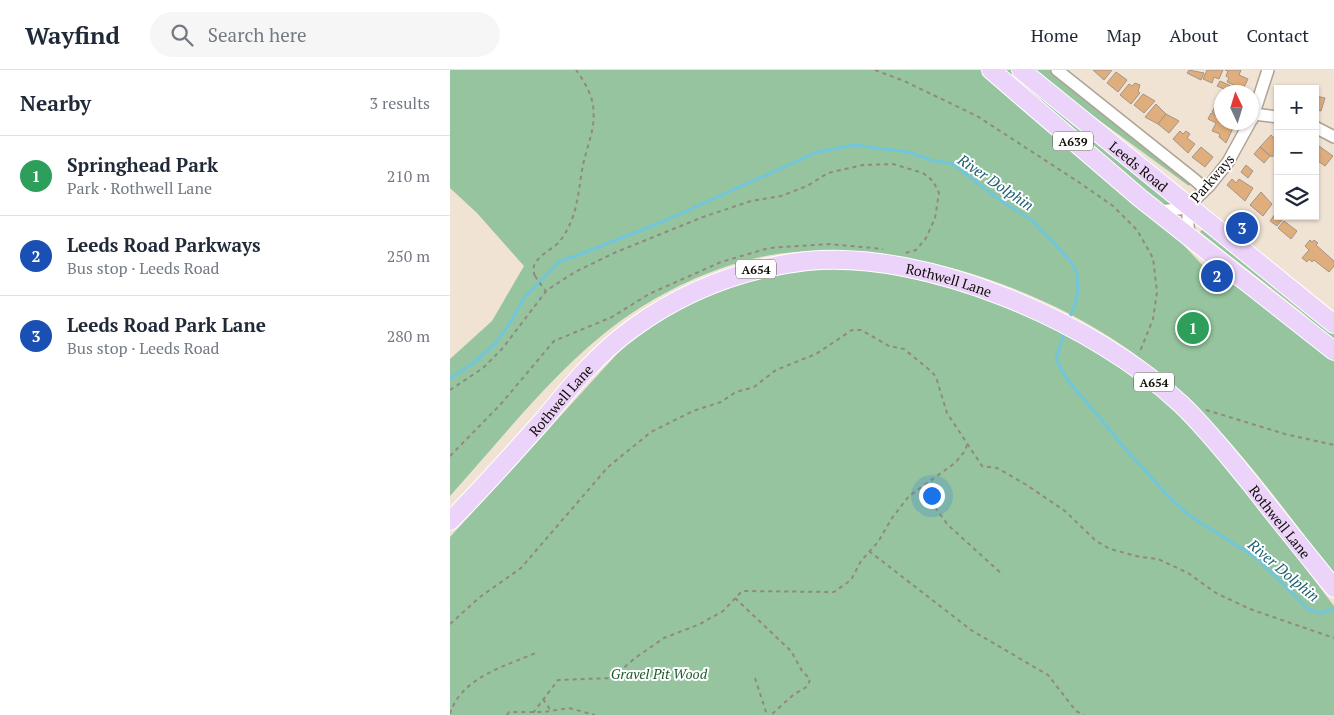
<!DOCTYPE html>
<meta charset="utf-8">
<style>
:root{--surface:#fff;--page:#f6f6f7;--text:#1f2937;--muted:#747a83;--line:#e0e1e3;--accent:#111827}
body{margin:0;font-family:"PT Serif",serif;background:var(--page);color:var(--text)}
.controls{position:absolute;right:15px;top:15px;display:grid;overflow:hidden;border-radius:0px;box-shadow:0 1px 4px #0004}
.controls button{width:45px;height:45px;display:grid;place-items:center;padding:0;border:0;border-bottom:1px solid var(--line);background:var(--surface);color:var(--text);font:25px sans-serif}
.compass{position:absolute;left:764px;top:15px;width:45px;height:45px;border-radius:50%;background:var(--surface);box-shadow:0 1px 4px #0004;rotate:356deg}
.you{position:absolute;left:481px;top:425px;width:18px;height:18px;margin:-12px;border:4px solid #fff;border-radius:50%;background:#1a73e8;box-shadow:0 0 0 8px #1a73e833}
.badge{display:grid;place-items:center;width:32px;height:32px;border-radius:50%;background:var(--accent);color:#fff;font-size:16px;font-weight:700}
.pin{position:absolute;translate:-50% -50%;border:2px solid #fff;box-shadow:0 1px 5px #0006}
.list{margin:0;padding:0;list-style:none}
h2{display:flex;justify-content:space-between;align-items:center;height:65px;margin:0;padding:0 20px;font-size:21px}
h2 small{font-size:16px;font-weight:400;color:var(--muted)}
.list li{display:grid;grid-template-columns:32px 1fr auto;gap:15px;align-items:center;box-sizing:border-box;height:80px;padding:0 20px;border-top:1px solid var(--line)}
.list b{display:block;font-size:19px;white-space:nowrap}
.list p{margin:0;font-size:16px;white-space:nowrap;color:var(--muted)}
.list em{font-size:16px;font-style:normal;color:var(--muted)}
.icon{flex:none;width:28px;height:28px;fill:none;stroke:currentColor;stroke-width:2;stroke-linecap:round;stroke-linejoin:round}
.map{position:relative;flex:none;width:884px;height:645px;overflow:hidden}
header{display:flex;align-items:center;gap:30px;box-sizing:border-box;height:70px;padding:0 25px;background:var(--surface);border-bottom:1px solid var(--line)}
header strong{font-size:24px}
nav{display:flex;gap:28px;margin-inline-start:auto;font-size:18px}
.search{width:350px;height:45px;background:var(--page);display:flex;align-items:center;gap:12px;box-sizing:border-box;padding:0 18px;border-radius:28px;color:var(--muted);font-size:19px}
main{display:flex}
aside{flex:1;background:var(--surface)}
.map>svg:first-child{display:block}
.green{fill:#95c49e}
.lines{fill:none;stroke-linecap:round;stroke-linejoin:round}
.stream{stroke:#71c6dc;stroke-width:3}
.building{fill:#e0ad7c;stroke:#a29588}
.street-casing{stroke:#afa295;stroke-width:14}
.primary-casing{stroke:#fff;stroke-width:20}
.path{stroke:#92897e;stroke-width:2;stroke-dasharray:4 4;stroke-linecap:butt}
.street{stroke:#fff;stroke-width:11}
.primary{stroke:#ecd3fa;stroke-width:18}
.path-bridge{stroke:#92897e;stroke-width:2;stroke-dasharray:4 4;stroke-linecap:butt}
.labels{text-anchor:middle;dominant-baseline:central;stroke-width:4;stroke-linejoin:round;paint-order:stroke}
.shield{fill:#fff;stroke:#585652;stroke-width:1}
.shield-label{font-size:12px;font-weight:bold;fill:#110d08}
.street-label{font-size:14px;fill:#110d08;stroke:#fff}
.park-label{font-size:14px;font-style:italic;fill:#1d592e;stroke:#fff}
.water-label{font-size:15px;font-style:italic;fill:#1b6070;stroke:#fff}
</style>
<header>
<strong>Wayfind</strong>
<div class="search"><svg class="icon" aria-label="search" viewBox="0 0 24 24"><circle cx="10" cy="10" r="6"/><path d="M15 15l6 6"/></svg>Search here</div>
<nav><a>Home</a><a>Map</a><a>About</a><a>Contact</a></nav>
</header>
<main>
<aside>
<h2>Nearby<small>3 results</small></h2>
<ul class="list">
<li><span class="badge" style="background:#2e9e5b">1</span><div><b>Springhead Park</b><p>Park · Rothwell Lane</p></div><em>210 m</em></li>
<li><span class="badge" style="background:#1a4fb4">2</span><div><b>Leeds Road Parkways</b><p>Bus stop · Leeds Road</p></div><em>250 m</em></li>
<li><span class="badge" style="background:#1a4fb4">3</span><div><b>Leeds Road Park Lane</b><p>Bus stop · Leeds Road</p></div><em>280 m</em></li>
</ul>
</aside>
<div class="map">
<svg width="884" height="645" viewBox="0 0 884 645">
<rect width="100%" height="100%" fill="#f0e3d4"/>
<g class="green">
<path d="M0,0H530L724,165L759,202L775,215L778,212L799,224L884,288V505C834,438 783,368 721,313C626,228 472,171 345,182C289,186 229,212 182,243C113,289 56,364 0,426V289L42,251L74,196L27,143L0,118Z"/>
<polygon points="548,0 561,0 725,135 709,135"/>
<polygon points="585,0 602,0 741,112 739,116 620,29"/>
<polygon points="754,157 884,261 884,274 854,244 750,162"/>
<polygon points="364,198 410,198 438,202 545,230 587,248 659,289 725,339 753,368 789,411 884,536 884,645 0,645 0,467 177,273 214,246 247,229 318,204"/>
</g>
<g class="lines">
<g class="stream">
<polyline points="615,260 606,289 616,308 680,384 719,427 740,446 805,487 858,539 871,543 884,539"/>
<polyline points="0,308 22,294 45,274 60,253 74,228 110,191 131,184 214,151 367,82 404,75 458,82 481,90 503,94 550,130 583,151 622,193 627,204 628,220 625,235 619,249"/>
</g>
</g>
<g class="building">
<polygon points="643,0 662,0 654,10"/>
<polygon points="739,0 754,3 751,10 737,3"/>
<polygon points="757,0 773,0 769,9 764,7 762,13 753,9"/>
<polygon points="775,0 791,0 789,5 798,9 793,19 777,12 779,8 776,6 778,1"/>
<polygon points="666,2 677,10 668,22 657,13"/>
<polygon points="770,11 783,17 782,22 772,22 774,19 767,16"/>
<polygon points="685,13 690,15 688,21 690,23 681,34 670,25 679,14 682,16"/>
<polygon points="693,24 705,31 694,43 684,35"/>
<polygon points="866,26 875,28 871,41 865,39"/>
<polygon points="769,29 772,30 772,46 762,42"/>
<polygon points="706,34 716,44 708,54 695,47"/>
<polygon points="761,43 772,48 773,54 783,58 776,73 769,67 770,64 762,61 766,53 758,49"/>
<polygon points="716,44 729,51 719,63 708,54"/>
<polygon points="730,61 733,64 736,61 740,64 737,68 745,74 738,83 723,69"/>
<polygon points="821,65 828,72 828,81 822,87 810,77"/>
<polygon points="869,76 883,86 875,96 865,89 865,82"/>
<polygon points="751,77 763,87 755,97 742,87"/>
<polygon points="810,77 820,86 814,93 804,84"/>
<polygon points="796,95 803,101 798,108 791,102"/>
<polygon points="782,109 786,113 789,109 803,118 795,131 777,115"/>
<polygon points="811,122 822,134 813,146 800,135"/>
<polygon points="825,144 832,150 827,156 820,151"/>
<polygon points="834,151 847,161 841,169 828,158"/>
<polygon points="860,170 862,172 864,170 868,173 866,175 884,191 884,196 879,202 864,190 862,192 859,189 857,192 852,188 859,180 855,176"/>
</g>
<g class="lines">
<defs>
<g id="street">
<polyline points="607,0 745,110 755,119"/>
<polyline points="804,44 828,47"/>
<polyline points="802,49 818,0"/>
<polyline points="865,57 884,67"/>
<polyline points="738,136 759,116 778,92 800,52"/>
<polyline points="738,136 738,158 742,168"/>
<polyline points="707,141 729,139 738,136"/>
</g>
<g id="primary">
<polyline points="541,0 690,128 884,281"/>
<path id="s1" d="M571,0L884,254"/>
<path id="s2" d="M0,451C33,418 63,384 94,349C121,316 148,283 183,258C234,221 294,198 357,191C476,179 646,253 732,335C757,359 779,387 801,414C828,449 856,483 884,518"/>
</g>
</defs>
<use href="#street" class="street-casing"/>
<use href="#primary" class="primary-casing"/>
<g class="path">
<polyline points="425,0 454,11 527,46 630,113 663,136 687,160 703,188 707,222 703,249 689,284"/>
<path d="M85,206C77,189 102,181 110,171C113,167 116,162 118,158C128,140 129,115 133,95C138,72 146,59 143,35C141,23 133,9 126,0"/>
<polyline points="0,320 33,298 52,279 97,220 125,202 164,183 253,147 301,131 331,126 357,116 378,103 413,95 443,94 473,103 483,111 489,123 485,148 476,168 466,180 455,183"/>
<polyline points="756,340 835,364 884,375"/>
<polyline points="0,386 50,335 104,271 162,247 199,224 271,192 319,178 379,174 433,179"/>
<polyline points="471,418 498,455 553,505"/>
<polyline points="419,481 521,560 598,605 626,641 634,645"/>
<polyline points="285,528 341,581 352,601 360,609 358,616 343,625 321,645"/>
<polyline points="0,554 30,527 71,498 158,397 201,362 243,341 271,332 286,322 304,317 326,300 366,284 402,260 411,260 439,276 454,279 482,302 486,307 497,343 532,396 547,398 575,414 615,441 646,471 660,479 690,487 708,489 738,503 766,523 800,539 884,568"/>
<polyline points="305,608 317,645"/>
<polyline points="93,629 101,641"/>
<polyline points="83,643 108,610 162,608 185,588 214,568 250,554 273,541 292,521 384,522 401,510 411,491 428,472 442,448 459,426 505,393 515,381 517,375"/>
<path d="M0,644C11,607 56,596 88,582"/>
<polyline points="57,645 59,642 94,642 119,638 145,645"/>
</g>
<use href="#street" class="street"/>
<use href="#primary" class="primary"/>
<polyline class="path-bridge" points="85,206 96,222"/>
</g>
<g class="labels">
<g class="shield">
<rect x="603" y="61.5" width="40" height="19" rx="4"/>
<rect x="286" y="189.5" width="40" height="19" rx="4"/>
<rect x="684" y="302.5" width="40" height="19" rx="4"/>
</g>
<g class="shield-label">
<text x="623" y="71">A639</text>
<text x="306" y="199">A654</text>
<text x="704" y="312">A654</text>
</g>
<g class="street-label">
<text stroke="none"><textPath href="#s1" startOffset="152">Leeds Road</textPath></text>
<text transform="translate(762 108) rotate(-49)">Parkways</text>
<text stroke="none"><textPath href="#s2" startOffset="599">Rothwell Lane</textPath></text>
<text stroke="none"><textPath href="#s2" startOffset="164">Rothwell Lane</textPath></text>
<text stroke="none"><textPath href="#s2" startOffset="1019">Rothwell Lane</textPath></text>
</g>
<g class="park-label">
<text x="209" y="603">Gravel Pit Wood</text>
</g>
<g class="water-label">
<text transform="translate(546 112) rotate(34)">River Dolphin</text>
<text transform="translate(834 500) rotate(40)">River Dolphin</text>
</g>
</g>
</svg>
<div class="controls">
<button>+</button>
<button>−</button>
<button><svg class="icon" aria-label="layers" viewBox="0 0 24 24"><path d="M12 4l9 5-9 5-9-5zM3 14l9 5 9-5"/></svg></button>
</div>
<svg class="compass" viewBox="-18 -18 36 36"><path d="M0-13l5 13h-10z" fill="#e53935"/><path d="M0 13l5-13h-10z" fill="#747a83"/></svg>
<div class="you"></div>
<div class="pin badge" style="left:743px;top:258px;background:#2e9e5b">1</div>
<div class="pin badge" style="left:767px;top:206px;background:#1a4fb4">2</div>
<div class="pin badge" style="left:792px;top:158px;background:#1a4fb4">3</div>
</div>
</main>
